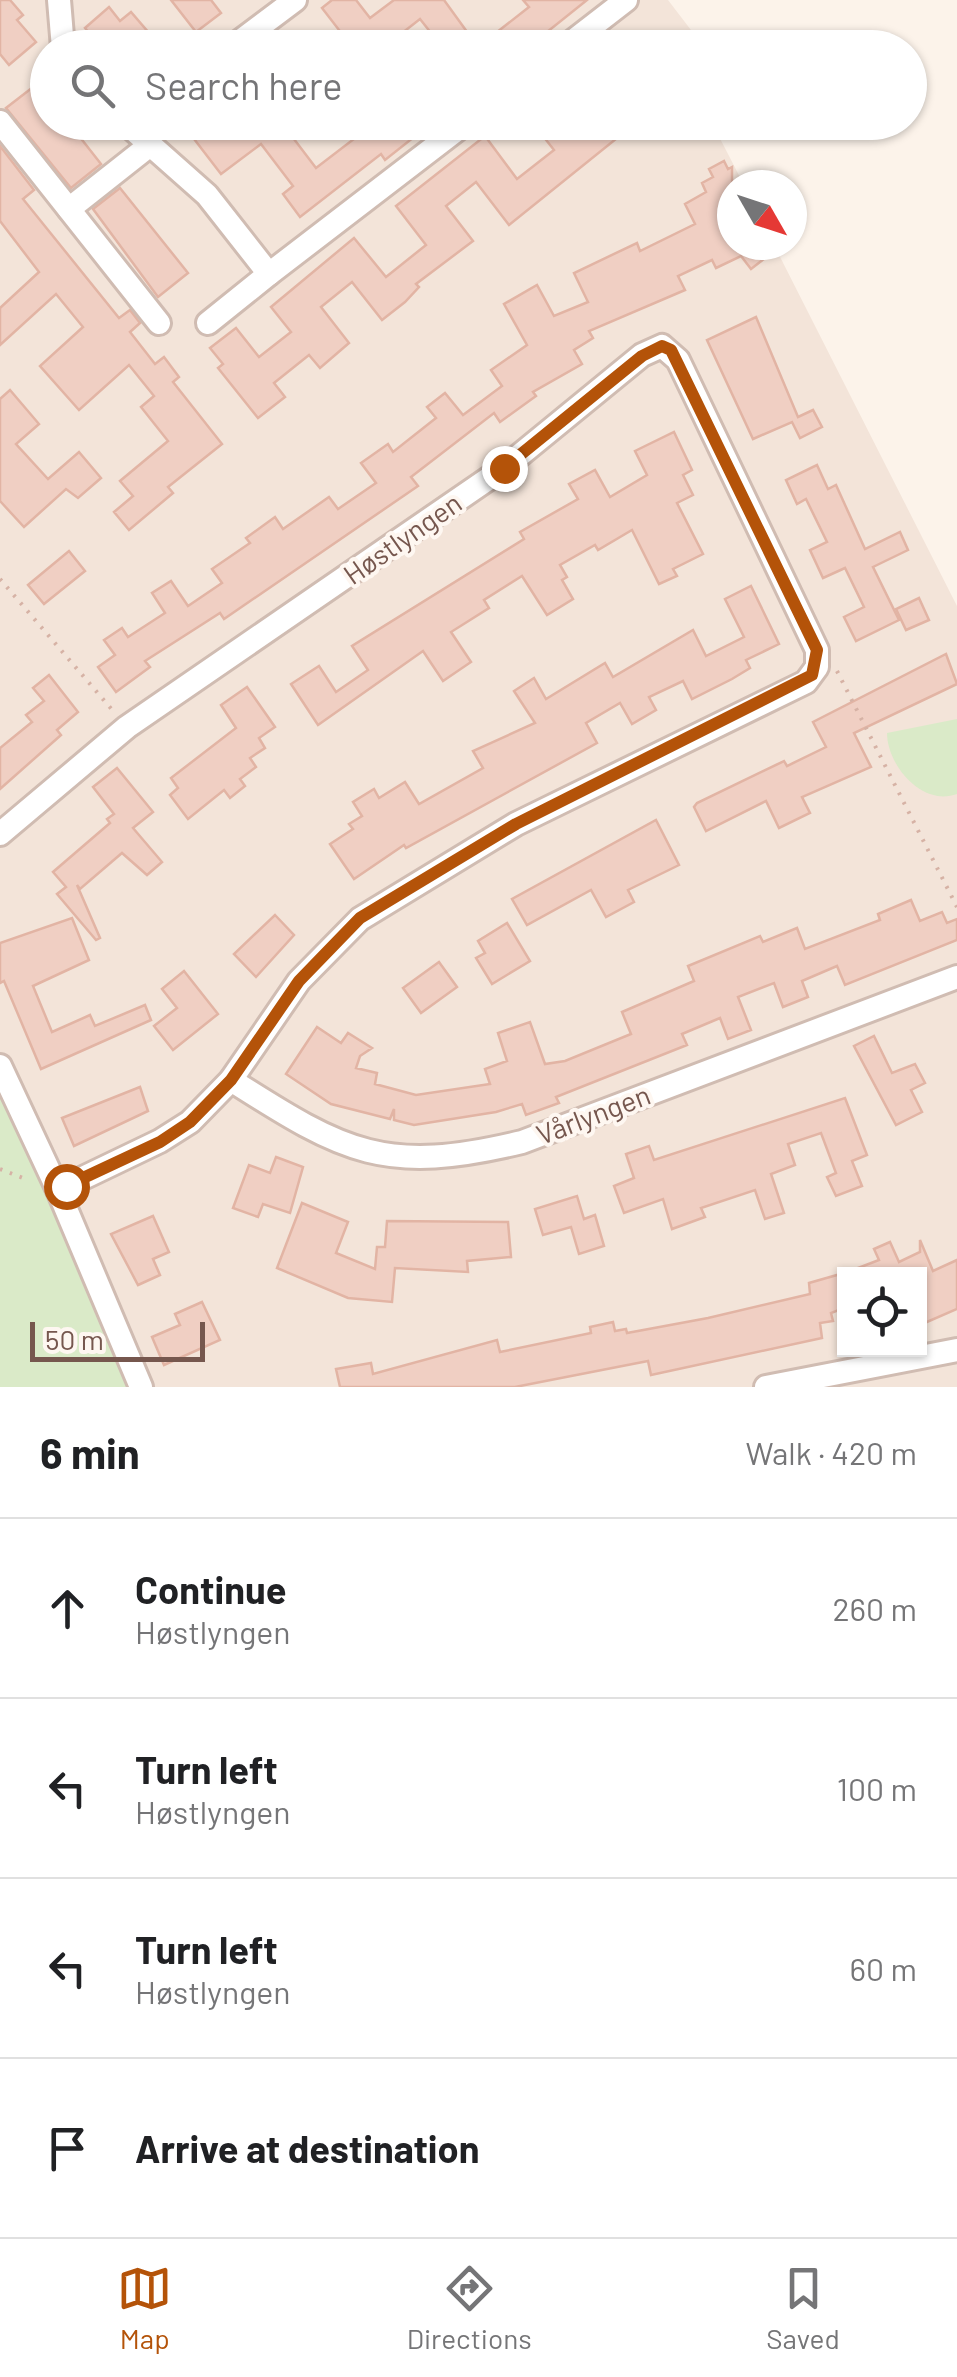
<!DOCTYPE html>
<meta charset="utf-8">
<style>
:root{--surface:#fff;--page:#f6f6f6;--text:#202124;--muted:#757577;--line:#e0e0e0;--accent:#b45309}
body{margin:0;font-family:Barlow,sans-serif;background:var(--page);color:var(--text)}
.controls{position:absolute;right:30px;bottom:30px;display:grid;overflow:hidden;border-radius:0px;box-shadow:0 2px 8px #0004}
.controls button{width:90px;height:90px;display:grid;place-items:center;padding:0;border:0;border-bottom:2px solid var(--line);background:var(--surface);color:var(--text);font:50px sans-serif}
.compass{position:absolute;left:717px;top:170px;width:90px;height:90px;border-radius:50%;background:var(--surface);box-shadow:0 2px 8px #0004;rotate:129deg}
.scale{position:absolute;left:30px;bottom:25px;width:175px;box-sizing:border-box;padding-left:10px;border:5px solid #76574e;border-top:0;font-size:28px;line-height:35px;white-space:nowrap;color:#76574e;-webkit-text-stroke:8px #fef7f1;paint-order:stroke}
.stop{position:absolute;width:30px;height:30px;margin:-22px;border:8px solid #b45309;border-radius:50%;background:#fff}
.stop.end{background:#b45309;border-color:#fff;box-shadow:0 2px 10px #0008}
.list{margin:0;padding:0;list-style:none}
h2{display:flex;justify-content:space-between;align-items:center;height:130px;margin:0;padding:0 40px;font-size:42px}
h2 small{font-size:32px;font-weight:400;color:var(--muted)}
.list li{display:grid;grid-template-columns:65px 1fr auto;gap:30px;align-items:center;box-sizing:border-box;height:180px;padding:0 40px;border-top:2px solid var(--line)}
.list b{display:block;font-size:38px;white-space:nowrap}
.list p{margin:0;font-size:32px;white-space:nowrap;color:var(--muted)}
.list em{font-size:32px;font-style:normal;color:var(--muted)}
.icon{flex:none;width:55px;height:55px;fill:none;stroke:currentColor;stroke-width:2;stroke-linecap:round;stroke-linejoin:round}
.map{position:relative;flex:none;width:957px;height:1387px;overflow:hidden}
.search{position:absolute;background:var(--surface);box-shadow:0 2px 8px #0004;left:30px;right:30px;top:30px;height:110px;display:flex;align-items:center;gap:25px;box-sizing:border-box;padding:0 35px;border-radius:55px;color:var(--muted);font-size:38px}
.sheet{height:850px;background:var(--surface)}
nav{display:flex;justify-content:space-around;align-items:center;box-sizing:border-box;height:140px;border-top:2px solid var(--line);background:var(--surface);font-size:28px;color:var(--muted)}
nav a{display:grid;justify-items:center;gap:5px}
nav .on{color:var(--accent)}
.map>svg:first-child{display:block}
.residential{fill:#f3e4d9;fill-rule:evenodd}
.green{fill:#daeac8}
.building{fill:#f0cfc3;stroke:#e2b4a4;stroke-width:2.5}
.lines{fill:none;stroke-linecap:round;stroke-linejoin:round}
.street-casing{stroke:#d0bcb2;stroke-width:28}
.path{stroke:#d6b2a5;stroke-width:4;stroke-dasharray:2.5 8;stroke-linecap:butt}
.street{stroke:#fff;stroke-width:22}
.route{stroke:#b45309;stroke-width:12}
.labels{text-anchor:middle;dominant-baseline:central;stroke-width:8;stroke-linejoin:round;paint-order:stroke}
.street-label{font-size:28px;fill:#76574e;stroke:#fef7f1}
</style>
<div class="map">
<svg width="957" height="1387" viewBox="0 0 957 1387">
<rect width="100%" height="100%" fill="#fcf3ea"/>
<path class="residential" d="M0,0H668L704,47L48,48V122L712,123L744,185H732V245H774L957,606V1387H0ZM844,1274H920V1350H844Z"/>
<g class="green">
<path d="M957,719V794C922,807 887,765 887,733Z"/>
<polygon points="0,1089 130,1387 0,1387"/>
</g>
<g class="building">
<polygon points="0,0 10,0 23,15 17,20 36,42 9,65 0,54"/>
<polygon points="171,0 211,0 221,13 196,32"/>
<polygon points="332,0 356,0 370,18 394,0 444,0 478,47 529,7 523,0 587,0 527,48 443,48 420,19 383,48 353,48 322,8"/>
<polygon points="109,7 120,21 131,12 149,33 133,48 101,48 85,28"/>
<polygon points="37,84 48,98 48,122 68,122 101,164 71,188 6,108"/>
<polygon points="181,122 281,122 316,168 363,132 356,122 433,122 385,160 381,154 300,217 283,194 293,186 261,144 221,174"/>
<polygon points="532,122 574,122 583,134 598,122 637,122 509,225 476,182 446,206 473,241 416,284 419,287 405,302 382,320 352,282 321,307 349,343 320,368 309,355 274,383 285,397 258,418 218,368 223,364 210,348 236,328 259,357 291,332 271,307 354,238 386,277 426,245 396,206 485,136 517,179 554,150"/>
<polygon points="0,146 34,190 23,199 119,318 130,310 140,323 130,332 155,364 164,357 179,377 173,382 222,444 168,487 173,493 129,530 114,512 133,496 120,481 168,441 141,407 154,396 129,365 79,410 40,366 83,327 56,294 0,345 0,308 39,272 0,221"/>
<polygon points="724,161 728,169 732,167 732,245 782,245 751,269 741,256 716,268 712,260 678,276 685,290 589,331 593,338 574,350 582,364 533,392 536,396 500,422 494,413 411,477 418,486 224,619 220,613 145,661 150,667 116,692 98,667 115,655 104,640 122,628 128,637 165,613 152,593 171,581 188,606 222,583 212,569 250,543 246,538 275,517 283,529 329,497 338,509 376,483 361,463 388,444 393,452 436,418 427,407 445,393 463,415 502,386 491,370 527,345 504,304 537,285 554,316 588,302 574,273 637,243 640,251 695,224 685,204 706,192 702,183 713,177 709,169"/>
<polygon points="120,188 188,273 158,297 93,209"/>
<polygon points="756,317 798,417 813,410 822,427 800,438 792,422 753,439 707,340"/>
<polygon points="10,390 39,424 16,444 48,479 79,452 101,478 78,498 66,489 24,527 0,501 0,399"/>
<polygon points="674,432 692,470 683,475 693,495 677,503 703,554 673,569 677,576 659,584 632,530 598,550 595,545 560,565 567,577 562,580 573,599 547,615 522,576 484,600 489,608 451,632 471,662 443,681 423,651 318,725 291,684 319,666 336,692 368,670 352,646 524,539 520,532 578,499 569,484 595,470 610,497 647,475 635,451"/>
<polygon points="817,465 828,489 836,485 865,549 900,532 908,550 873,567 899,620 856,641 844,617 864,607 845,568 823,578 810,550 827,542 806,499 797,504 786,480"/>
<polygon points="69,551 85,571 44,604 28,585"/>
<polygon points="751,586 779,644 746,660 750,668 732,679 692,699 683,681 649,697 656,710 632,724 620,703 586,723 597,743 406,848 404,845 354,879 330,844 353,829 349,824 362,816 353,802 374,789 379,798 405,782 419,804 483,768 473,751 535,723 514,691 534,678 546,699 605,663 613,677 693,630 706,656 744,637 725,599"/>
<polygon points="919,598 929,620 906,630 896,609"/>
<polygon points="946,654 957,684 854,733 871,767 802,797 810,813 779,828 766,801 706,831 694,807 697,803 784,761 787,766 826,747 813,722"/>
<polygon points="49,675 78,712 57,730 61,735 0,789 0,748 32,722 26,715 44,701 33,688"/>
<polygon points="247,687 275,727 259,738 265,748 250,758 256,767 240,779 245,786 230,798 224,790 188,819 170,795 178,788 171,778 236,728 221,705"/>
<polygon points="117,768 153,812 133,828 162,862 147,875 122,853 80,889 77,885 100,938 96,940 57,894 66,887 53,872 110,823 107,819 114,814 93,787"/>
<polygon points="656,820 679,865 628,890 634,902 606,917 591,890 527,925 512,899"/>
<polygon points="911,900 920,921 942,912 947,923 957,919 957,940 845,985 837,966 802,981 808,997 783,1007 774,983 738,997 751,1030 728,1039 720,1018 682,1034 687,1045 556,1097 559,1103 526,1115 522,1104 496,1112 414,1125 394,1120 394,1109 390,1119 331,1104 286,1074 317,1027 341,1043 348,1033 372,1048 360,1056 356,1068 377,1073 375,1084 416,1095 490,1084 485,1069 507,1061 498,1033 530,1022 545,1064 565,1061 631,1034 622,1012 694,981 688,966 760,936 763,942 797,928 805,949 880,920 878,914"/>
<polygon points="275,915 294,935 256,977 234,954"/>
<polygon points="72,918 89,960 33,986 52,1032 90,1015 95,1026 145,1005 151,1020 41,1069 4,981 0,983 0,943"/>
<polygon points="507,923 530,961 492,984 476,958 485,953 478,941"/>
<polygon points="439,962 457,987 421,1013 403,988"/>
<polygon points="184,971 218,1014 173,1050 154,1026 177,1008 162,989"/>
<polygon points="874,1036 892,1073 915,1064 925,1083 911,1090 922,1112 896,1125 854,1046"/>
<polygon points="140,1087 148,1111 74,1146 62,1118"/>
<polygon points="845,1098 867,1155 852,1161 862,1186 836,1196 827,1177 836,1173 821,1133 788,1144 795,1165 771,1174 784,1213 765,1219 755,1190 701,1208 705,1217 672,1229 663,1199 624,1213 614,1186 634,1178 626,1154 649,1146 654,1160"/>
<polygon points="276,1157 303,1167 290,1213 263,1204 258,1217 233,1208 249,1165 270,1173"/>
<polygon points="577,1196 584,1219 595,1215 604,1246 579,1254 571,1227 543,1235 535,1209"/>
<polygon points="302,1203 348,1222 336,1253 375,1269 377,1247 385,1247 387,1221 508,1222 511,1257 467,1261 468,1272 395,1268 392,1302 348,1298 277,1268"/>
<polygon points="153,1216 169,1252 153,1259 160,1275 138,1285 111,1234"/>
<polygon points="920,1240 933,1271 957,1260 957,1309 920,1325 920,1274 845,1273 879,1260 874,1249 890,1242 899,1262 920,1252"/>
<polygon points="844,1273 844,1308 831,1313 833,1321 820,1323 822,1338 651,1375 648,1361 515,1387 340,1387 336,1369 371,1363 373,1374 497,1340 500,1352 591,1333 590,1327 613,1322 615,1331 626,1329 627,1333 708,1318 810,1294 809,1283"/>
<polygon points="202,1302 220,1340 164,1365 152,1337 180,1325 175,1314"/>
</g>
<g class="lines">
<defs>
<g id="street">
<polyline points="59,0 63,48"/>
<polyline points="231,48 295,0"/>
<polyline points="564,48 626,0"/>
<polyline points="0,122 159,323"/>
<polyline points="128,125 207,195 269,274 467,122"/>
<polyline points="69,209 150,145"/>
<polyline points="208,323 269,274"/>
<polyline points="0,834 127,727 504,468 642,355 662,346 678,360 817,650 817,667 806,682 516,824 360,919 299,981 231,1080 190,1122 160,1141 58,1190 0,1066"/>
<path d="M231,1080C345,1153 385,1175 522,1142L957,977"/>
<polyline points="58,1190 141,1387"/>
<polyline points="766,1387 957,1350"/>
</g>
</defs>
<use href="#street" class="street-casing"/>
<g class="path">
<polyline points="0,579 114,712"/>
<polyline points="837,671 957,907"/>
<polyline points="0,1169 28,1180"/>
</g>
<use href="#street" class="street"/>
</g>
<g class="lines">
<polyline class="route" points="66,1186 160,1142 190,1122 231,1080 299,981 360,918 516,824 812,675 817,650 671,350 662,346 642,356 504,468"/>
</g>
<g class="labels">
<g class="street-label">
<text transform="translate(402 538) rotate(-35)">Høstlyngen</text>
<text transform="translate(593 1114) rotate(-21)">Vårlyngen</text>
</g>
</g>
</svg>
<div class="controls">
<button><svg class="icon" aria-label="locate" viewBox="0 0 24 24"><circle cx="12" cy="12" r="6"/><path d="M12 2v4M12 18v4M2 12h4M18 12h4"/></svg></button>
</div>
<svg class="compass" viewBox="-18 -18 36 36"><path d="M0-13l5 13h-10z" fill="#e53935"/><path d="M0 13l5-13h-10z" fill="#757577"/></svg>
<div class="scale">50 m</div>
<div class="stop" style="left:66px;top:1186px"></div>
<div class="stop end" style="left:504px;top:468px"></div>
<div class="search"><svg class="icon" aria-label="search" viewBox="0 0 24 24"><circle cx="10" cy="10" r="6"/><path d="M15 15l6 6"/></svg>Search here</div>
</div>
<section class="sheet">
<h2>6 min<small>Walk · 420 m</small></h2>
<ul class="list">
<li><svg class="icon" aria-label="ahead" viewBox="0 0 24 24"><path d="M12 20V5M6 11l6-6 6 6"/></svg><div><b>Continue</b><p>Høstlyngen</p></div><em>260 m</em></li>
<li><svg class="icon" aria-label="left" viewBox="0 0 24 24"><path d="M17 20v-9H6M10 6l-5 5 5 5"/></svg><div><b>Turn left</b><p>Høstlyngen</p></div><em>100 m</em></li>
<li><svg class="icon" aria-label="left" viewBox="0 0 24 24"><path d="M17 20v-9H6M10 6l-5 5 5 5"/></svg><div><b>Turn left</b><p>Høstlyngen</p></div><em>60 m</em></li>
<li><svg class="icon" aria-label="arrive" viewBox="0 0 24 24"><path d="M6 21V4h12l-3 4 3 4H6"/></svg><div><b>Arrive at destination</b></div></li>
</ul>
</section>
<nav>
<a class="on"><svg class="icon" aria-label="map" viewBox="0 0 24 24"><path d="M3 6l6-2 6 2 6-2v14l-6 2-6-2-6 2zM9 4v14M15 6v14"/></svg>Map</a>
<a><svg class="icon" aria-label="directions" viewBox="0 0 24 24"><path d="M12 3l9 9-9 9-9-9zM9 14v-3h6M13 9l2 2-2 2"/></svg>Directions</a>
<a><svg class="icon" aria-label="saved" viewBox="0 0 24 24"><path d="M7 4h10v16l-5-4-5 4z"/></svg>Saved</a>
</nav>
